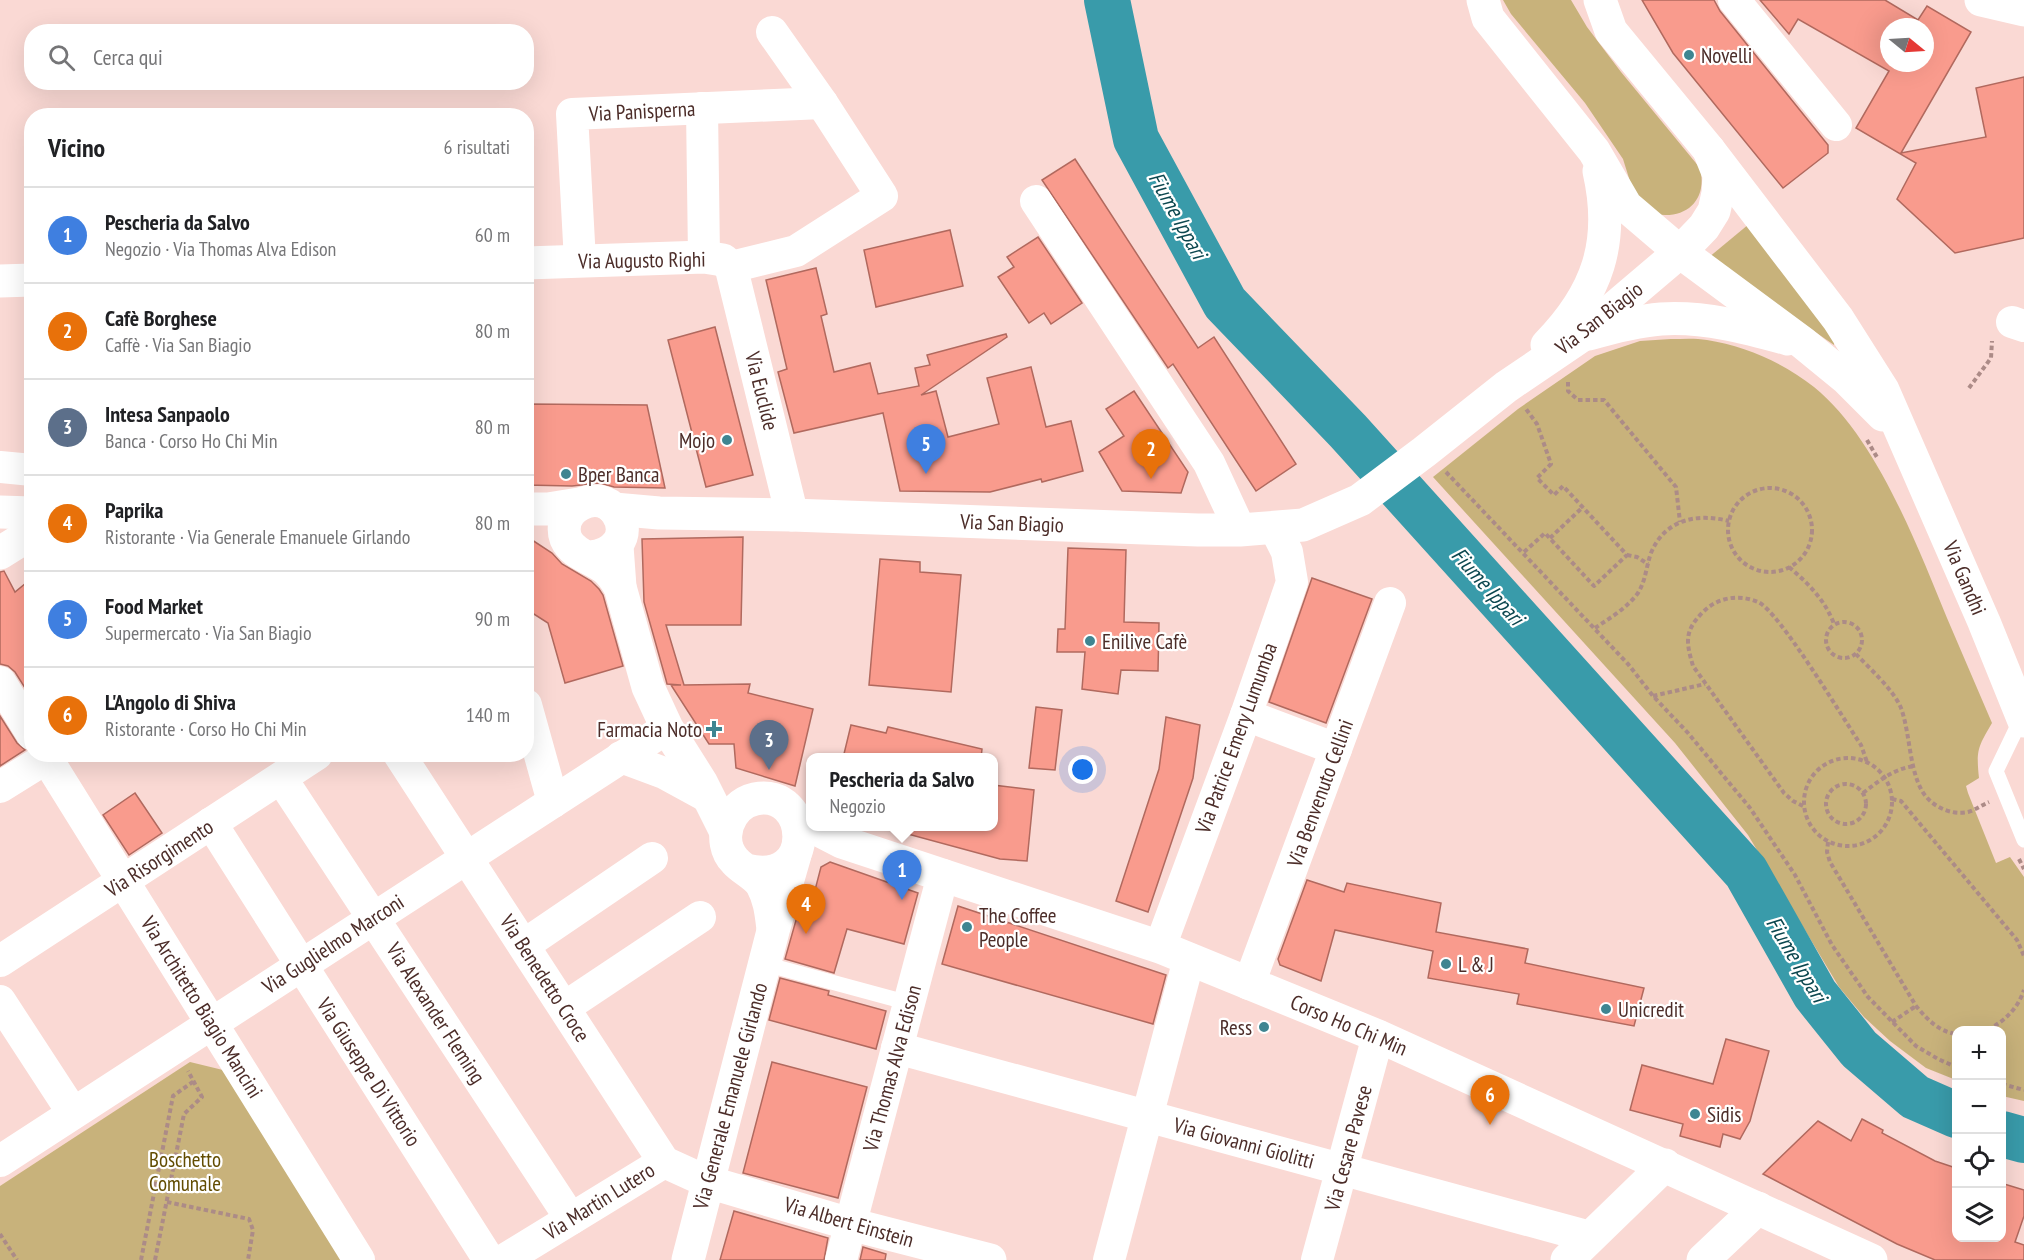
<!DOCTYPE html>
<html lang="it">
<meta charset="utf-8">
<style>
:root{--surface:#fff;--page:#f2f2f2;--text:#202124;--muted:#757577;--line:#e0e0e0;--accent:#ea580c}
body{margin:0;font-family:"PT Sans Narrow",sans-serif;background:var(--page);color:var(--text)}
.controls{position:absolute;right:18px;bottom:18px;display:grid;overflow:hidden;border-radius:12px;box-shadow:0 6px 24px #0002}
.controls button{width:54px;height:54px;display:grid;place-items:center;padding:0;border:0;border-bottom:2px solid var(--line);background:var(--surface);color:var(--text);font:30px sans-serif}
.compass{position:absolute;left:1880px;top:18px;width:54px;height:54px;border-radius:50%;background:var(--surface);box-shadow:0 6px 24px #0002;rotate:108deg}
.you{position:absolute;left:1083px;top:770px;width:21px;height:21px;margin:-15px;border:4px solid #fff;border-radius:50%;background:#1a73e8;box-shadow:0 0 0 9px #1a73e833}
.badge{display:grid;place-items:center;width:39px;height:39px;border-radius:50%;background:var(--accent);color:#fff;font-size:20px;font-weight:700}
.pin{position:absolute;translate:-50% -50px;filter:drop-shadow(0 2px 3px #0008)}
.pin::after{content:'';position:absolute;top:32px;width:21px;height:18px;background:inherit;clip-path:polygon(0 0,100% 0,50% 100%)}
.popup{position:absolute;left:806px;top:753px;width:192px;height:78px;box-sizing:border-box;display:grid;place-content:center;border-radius:12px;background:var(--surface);filter:drop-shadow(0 2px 4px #0005);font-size:20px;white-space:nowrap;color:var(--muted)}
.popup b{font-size:22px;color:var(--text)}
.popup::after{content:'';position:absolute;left:50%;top:100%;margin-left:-12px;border:12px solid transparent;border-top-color:var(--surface)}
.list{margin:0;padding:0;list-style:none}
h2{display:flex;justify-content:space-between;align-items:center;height:78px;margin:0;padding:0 24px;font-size:26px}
h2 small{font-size:20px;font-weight:400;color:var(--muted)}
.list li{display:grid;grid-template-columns:39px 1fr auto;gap:18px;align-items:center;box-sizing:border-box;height:96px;padding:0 24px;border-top:2px solid var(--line)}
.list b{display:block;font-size:22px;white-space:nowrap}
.list p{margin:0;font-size:20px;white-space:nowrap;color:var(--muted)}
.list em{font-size:20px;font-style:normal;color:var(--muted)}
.icon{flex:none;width:33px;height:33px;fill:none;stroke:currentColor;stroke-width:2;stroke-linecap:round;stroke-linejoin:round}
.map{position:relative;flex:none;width:2024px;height:1260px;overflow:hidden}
.search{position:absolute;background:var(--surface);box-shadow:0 6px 24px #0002;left:24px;top:24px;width:510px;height:66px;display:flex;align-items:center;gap:15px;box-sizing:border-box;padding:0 21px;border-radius:24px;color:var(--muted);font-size:22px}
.panel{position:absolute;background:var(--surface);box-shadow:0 6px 24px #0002;left:24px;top:108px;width:510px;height:654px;border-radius:24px}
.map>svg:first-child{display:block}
.green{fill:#c8b27b}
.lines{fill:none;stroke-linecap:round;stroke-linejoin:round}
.river{stroke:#399baa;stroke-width:46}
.building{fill:#f99b8d;stroke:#b1695e;stroke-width:1.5;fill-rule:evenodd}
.path{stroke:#ac8b87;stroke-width:4;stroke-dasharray:4.5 3;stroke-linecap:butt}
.service{stroke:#fff;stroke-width:15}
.minor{stroke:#fff;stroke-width:32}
.tertiary{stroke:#fff;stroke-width:33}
.secondary{stroke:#fff;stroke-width:33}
.poi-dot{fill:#3f8591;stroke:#fff;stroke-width:2}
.labels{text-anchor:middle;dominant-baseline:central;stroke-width:4.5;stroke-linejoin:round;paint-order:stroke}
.poi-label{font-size:21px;fill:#4c2d29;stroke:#fff;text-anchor:start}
.street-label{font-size:21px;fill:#4c2d29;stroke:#fff}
.park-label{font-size:21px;fill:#624c01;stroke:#fff}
.water-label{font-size:22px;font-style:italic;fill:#0c474f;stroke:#fff}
</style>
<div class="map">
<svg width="2024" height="1260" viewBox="0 0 2024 1260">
<rect width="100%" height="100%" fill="#fad9d4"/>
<g class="green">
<path d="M1503,0H1571L1587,27L1621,72L1700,168C1708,200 1686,220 1655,214L1633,191L1623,159L1585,103L1511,14Z"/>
<polygon points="1749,224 1834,337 1834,345 1708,258"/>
<path d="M1671,339C1683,339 1695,338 1707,340C1745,346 1784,363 1814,387C1876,437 1917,545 1947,618C1962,653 1977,688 1992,723C1978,747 1976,750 1979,778L1966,786L1968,793L1996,863L2010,857L2024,877V1101L2002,1096V1030H1956V1080L1926,1068L1890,1041L1864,1017L1839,987L1748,835L1675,743L1433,477L1518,409L1595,356L1640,341Z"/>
<polygon points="190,1062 227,1071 342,1260 0,1260 0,1186"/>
</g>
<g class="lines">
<g class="river">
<polyline points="1107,0 1136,139 1225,303 1348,431 1746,872 1815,994 1859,1049 1915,1097 1956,1115"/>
<polyline points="2002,1134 2024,1140"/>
</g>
</g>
<g class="building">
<polygon points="1642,0 1714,0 1720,11 1828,145 1828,153 1783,188 1673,53"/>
<path d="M1760,0H1885L1918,20L1927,6L1971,32L1901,153L1986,137L1976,88L2024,77V238L1955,253L1897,199L1916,163L1856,128L1889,71L1798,19L1789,34ZM1889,27H1925V63H1889Z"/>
<polygon points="1075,159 1198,348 1214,337 1296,464 1256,491 1173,364 1168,368 1042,180"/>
<polygon points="950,230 963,286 876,307 864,250"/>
<polygon points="1038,237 1082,303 1051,324 1044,313 1029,323 998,277 1014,267 1007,257"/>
<polygon points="816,268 827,314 821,316 834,372 870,363 878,394 919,386 915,368 930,365 927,355 1006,334 1007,337 921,395 936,391 948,437 999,424 987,378 1031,367 1046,427 1071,421 1083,471 1042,482 1041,479 990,492 900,491 883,413 794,433 778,372 787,369 766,280"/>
<polygon points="715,327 753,475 706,487 668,340"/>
<polygon points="1134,391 1188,472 1181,493 1122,491 1099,452 1124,436 1106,409"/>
<polygon points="526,404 647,405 665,488 614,487 600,483 572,486 526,485"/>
<polygon points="526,536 552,553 562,564 591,581 599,589 603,595 623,666 565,683 548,623 526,609"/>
<polygon points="743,537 741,625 666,625 684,685 750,684 748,693 813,709 795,786 736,768 734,744 709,744 671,685 681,685 667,684 666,680 644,602 642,539"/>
<polygon points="1068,548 1126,550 1124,622 1159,623 1158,671 1121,670 1118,694 1082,689 1085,652 1057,652 1058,629 1065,629"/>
<polygon points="880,559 920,562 920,572 961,575 951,692 869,685"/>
<polygon points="4,571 15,592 32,578 32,699 15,672 8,666 0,664 0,572"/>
<polygon points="1312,578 1372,599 1326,723 1269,702"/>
<polygon points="1036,707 1062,710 1055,770 1029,768"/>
<polygon points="0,716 17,743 25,750 0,766"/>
<polygon points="1166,717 1200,725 1193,778 1148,912 1116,901 1159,769"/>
<polygon points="851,725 886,733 888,727 982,749 981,758 843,758"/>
<polygon points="993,785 1034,790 1027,861 1000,859 904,833 905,826 993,826"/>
<polygon points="135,793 162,833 129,855 103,815"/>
<polygon points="830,862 918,893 904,944 847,929 834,973 785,959 804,892 814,894 821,867"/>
<polygon points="1307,880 1344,892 1347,883 1441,903 1436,932 1528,949 1525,963 1644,988 1634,1026 1517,1004 1519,994 1428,978 1433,951 1335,930 1321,981 1280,965 1278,959"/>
<polygon points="958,906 1166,975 1153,1024 942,964"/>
<polygon points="780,978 829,991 828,995 886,1011 876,1049 769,1020"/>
<polygon points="1726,1039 1769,1051 1750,1121 1740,1139 1723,1134 1720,1147 1680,1136 1683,1124 1630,1110 1642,1065 1713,1084"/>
<polygon points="772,1062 867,1087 838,1198 743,1173"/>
<polygon points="1862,1119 1883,1130 1882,1133 1935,1161 1956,1168 1956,1238 2001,1238 2001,1183 2024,1190 2024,1216 2015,1242 2024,1245 2024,1260 1935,1260 1897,1244 1763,1174 1818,1121 1851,1141"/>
<polygon points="734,1211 828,1238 824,1260 720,1260"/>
<polygon points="863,1247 886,1254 885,1260 860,1260"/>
</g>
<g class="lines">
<g class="path">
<polyline points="1568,382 1568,391 1578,400 1604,400 1676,487 1680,522"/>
<polyline points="1969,388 1991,358 1992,341"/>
<polyline points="1867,440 1878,459"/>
<polyline points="1446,472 1628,664 1653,696 1688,733 1750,808 1795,875 1832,945 1868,997 1916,1046 1938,1059 1956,1067"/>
<circle cx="1770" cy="530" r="42"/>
<polyline points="1550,538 1583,507"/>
<polyline points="1524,552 1545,533 1594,586 1627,555 1563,486 1554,495 1537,478 1551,464 1537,424 1526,409"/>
<polyline points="1627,555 1637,557 1648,564"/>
<path d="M1789,567C1808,583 1825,600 1834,624"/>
<circle cx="1844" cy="640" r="18"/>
<path d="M1595,628C1610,618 1627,608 1638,593C1646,580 1646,567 1651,553C1665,519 1697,513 1729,521"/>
<path d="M1856,654C1870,669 1893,689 1901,708C1910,733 1909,766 1921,789C1929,805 1950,816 1968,812C1975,810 1982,805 1989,802"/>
<polyline points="1653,696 1705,684"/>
<circle cx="1848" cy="802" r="44"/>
<circle cx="1846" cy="804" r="20"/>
<path d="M1863,793C1879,781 1893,769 1914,766"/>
<polyline points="1892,799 1901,801 2017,940 2024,956"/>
<path d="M1803,806L1793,801L1784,793L1693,666C1686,642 1684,631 1703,612C1718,597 1739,594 1758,602C1779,611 1844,720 1861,745L1867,762"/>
<path d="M1828,842L1827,852L1830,862L1916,1006C1928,1020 1938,1031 1956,1034"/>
<polyline points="2019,859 2024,869"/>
<polyline points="1892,1022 1916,1006"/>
<path d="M1988,1030C2005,1020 2017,1010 2024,990"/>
<polyline points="2002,1084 2024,1090"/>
<polyline points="167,1202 249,1219 253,1230 248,1260"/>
<polyline points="0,1234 17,1260"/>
<polyline points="141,1260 173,1096 194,1081"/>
<polyline points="155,1260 184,1114 202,1097 188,1071"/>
</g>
<g class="service">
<polyline points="2022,717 1996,771 2024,840"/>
<polyline points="765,964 909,1003"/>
</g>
<g class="minor">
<polyline points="1734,0 1836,125"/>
<polyline points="702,108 704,257"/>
<polyline points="1036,201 1209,463 1240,530"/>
<polyline points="580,261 572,114 822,103"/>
<polyline points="731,267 796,251 882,196 822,103 772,32"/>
<polyline points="2012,322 2024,326"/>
<polyline points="0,467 32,470"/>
<polyline points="0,682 32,734"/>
<polyline points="526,705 553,802"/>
<polyline points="1246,715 1336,749"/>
<polyline points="44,754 359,1260"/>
<polyline points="399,754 664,1162 708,1182"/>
<polyline points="621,757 664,773 708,797"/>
<polyline points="281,778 571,1219"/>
<polyline points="0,787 53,754"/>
<polyline points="211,823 489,1260"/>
<polyline points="524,945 652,858"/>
<polyline points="1160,947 1246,715 1292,582 1287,552 1275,528"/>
<polyline points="0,961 317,754"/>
<polyline points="1249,984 1390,603"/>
<polyline points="0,1001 73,1113"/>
<polyline points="565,1007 700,917"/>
<polyline points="897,1048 1590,1237"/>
<polyline points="0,1161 667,728"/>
<polyline points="504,1260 664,1162"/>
<polyline points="841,1260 943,875"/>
<polyline points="1109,1260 1189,959"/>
<polyline points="1317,1260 1378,1036"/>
</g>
<g class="tertiary">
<polyline points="1981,0 2024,10"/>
<polyline points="526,509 548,509 579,504"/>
<polyline points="0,512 32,513"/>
<polyline points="0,553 32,533"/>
<polyline points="1703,1260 1758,1208"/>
</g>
<g class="secondary">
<polyline points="1483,0 1488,18 1594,151 1626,206 1680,252 1803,343 1847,379 1883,415"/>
<polyline points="1600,0 1611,31 1709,150 1838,319 1883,390 1984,622 2024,721"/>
<polyline points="526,263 704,257 723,260 731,267 792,515"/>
<polyline points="0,281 32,280"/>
<path d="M1589,334C1613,327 1636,321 1661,319C1704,316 1748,328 1788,339"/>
<path d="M1547,345C1598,293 1615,242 1599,171"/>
<polyline points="614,509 659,513 792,515 1198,530 1240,530 1303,525 1360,500 1424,452 1506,387 1581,336 1680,252 1704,227 1714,211 1718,193 1719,175 1709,150"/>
<polyline points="617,546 620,587 648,687 667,728 701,782 726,832"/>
<path d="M590,557C613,556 632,536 617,513C599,486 555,508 566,539C573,555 593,558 606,569C612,574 616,581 620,587"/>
<polyline points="811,826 842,842 1160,947 1378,1036 1871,1260"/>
<path d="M746,870C819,888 811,787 755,799C728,805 716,841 735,861C743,870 756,875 762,885C770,900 771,913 773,929"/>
<polyline points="708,1182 850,1224 990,1260"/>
<polyline points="688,1260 773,931 795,855"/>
<polyline points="1567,1260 1665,1165"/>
</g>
</g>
<g class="poi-dot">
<circle cx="1689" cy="55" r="6"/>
<circle cx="727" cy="440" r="6"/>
<circle cx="566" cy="474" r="6"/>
<circle cx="1090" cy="641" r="6"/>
<path d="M711 720h6v6h6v6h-6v6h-6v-6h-6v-6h6z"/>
<circle cx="967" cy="927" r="6"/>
<circle cx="1446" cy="964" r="6"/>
<circle cx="1606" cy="1009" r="6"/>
<circle cx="1264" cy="1027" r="6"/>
<circle cx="1695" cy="1114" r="6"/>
</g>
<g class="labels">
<g class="poi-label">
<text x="1701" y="55">Novelli</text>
<text x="715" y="440" text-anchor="end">Mojo</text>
<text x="578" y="474">Bper Banca</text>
<text x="1102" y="641">Enilive Cafè</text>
<text x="702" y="729" text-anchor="end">Farmacia Noto</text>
<text x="979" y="915">The Coffee<tspan x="979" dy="24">People</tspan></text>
<text x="1458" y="964">L &amp; J</text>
<text x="1618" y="1009">Unicredit</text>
<text x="1252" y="1027" text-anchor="end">Ress</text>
<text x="1707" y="1114">Sidis</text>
</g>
<g class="street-label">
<text transform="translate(642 111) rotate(-3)">Via Panisperna</text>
<text transform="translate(642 260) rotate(-1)">Via Augusto Righi</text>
<text transform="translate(1599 318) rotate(-38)">Via San Biagio</text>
<text transform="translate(762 391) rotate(76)">Via Euclide</text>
<text transform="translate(1012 523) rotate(2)">Via San Biagio</text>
<text transform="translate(1965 578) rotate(67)">Via Gandhi</text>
<text transform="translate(1236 738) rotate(-70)">Via Patrice Emery Lumumba</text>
<text transform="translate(1320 793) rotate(-70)">Via Benvenuto Cellini</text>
<text transform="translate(159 858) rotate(-33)">Via Risorgimento</text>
<text transform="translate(333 944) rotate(-33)">Via Guglielmo Marconi</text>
<text transform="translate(545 978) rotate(57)">Via Benedetto Croce</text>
<text transform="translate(202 1007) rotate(58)">Via Architetto Biagio Mancini</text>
<text transform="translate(436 1013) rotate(57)">Via Alexander Fleming</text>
<text transform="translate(1349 1025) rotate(23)">Corso Ho Chi Min</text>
<text transform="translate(892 1068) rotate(-75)">Via Thomas Alva Edison</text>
<text transform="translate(369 1072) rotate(57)">Via Giuseppe Di Vittorio</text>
<text transform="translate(730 1096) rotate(-75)">Via Generale Emanuele Girlando</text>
<text transform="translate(1244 1143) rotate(15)">Via Giovanni Giolitti</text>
<text transform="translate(1348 1148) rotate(-75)">Via Cesare Pavese</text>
<text transform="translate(599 1201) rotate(-32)">Via Martin Lutero</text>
<text transform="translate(849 1222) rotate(16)">Via Albert Einstein</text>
</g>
<g class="park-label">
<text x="185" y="1159">Boschetto<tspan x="185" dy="24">Comunale</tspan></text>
</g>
<g class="water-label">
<text transform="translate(1178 215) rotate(61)">Fiume Ippari</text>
<text transform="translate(1488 586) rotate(48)">Fiume Ippari</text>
<text transform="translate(1797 959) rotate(59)">Fiume Ippari</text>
</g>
</g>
</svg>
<div class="controls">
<button>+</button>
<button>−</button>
<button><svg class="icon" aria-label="locate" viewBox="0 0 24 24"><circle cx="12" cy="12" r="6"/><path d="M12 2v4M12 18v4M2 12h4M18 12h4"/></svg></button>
<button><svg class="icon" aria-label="layers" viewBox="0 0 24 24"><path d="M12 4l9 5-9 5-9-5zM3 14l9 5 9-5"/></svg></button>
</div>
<svg class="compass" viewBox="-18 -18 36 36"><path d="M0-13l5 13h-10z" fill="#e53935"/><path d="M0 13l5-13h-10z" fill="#757577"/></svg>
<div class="you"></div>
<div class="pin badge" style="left:902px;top:900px;background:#3f7fe0">1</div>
<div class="popup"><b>Pescheria da Salvo</b>Negozio</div>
<div class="pin badge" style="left:1151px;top:479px;background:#e8710a">2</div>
<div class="pin badge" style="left:769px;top:770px;background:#5c6f8a">3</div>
<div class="pin badge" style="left:806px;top:934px;background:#e8710a">4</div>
<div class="pin badge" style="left:926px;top:474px;background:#3f7fe0">5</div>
<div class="pin badge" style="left:1490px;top:1125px;background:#e8710a">6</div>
<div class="search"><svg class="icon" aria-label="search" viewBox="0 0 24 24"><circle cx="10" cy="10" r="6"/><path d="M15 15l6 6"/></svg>Cerca qui</div>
<section class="panel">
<h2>Vicino<small>6 risultati</small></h2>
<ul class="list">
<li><span class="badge" style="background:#3f7fe0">1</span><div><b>Pescheria da Salvo</b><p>Negozio · Via Thomas Alva Edison</p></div><em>60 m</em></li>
<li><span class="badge" style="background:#e8710a">2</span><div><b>Cafè Borghese</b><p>Caffè · Via San Biagio</p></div><em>80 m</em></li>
<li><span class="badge" style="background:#5c6f8a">3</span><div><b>Intesa Sanpaolo</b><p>Banca · Corso Ho Chi Min</p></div><em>80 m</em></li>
<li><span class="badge" style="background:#e8710a">4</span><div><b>Paprika</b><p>Ristorante · Via Generale Emanuele Girlando</p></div><em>80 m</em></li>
<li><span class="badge" style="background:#3f7fe0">5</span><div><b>Food Market</b><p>Supermercato · Via San Biagio</p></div><em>90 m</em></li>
<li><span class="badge" style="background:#e8710a">6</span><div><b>L'Angolo di Shiva</b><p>Ristorante · Corso Ho Chi Min</p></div><em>140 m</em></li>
</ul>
</section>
</div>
